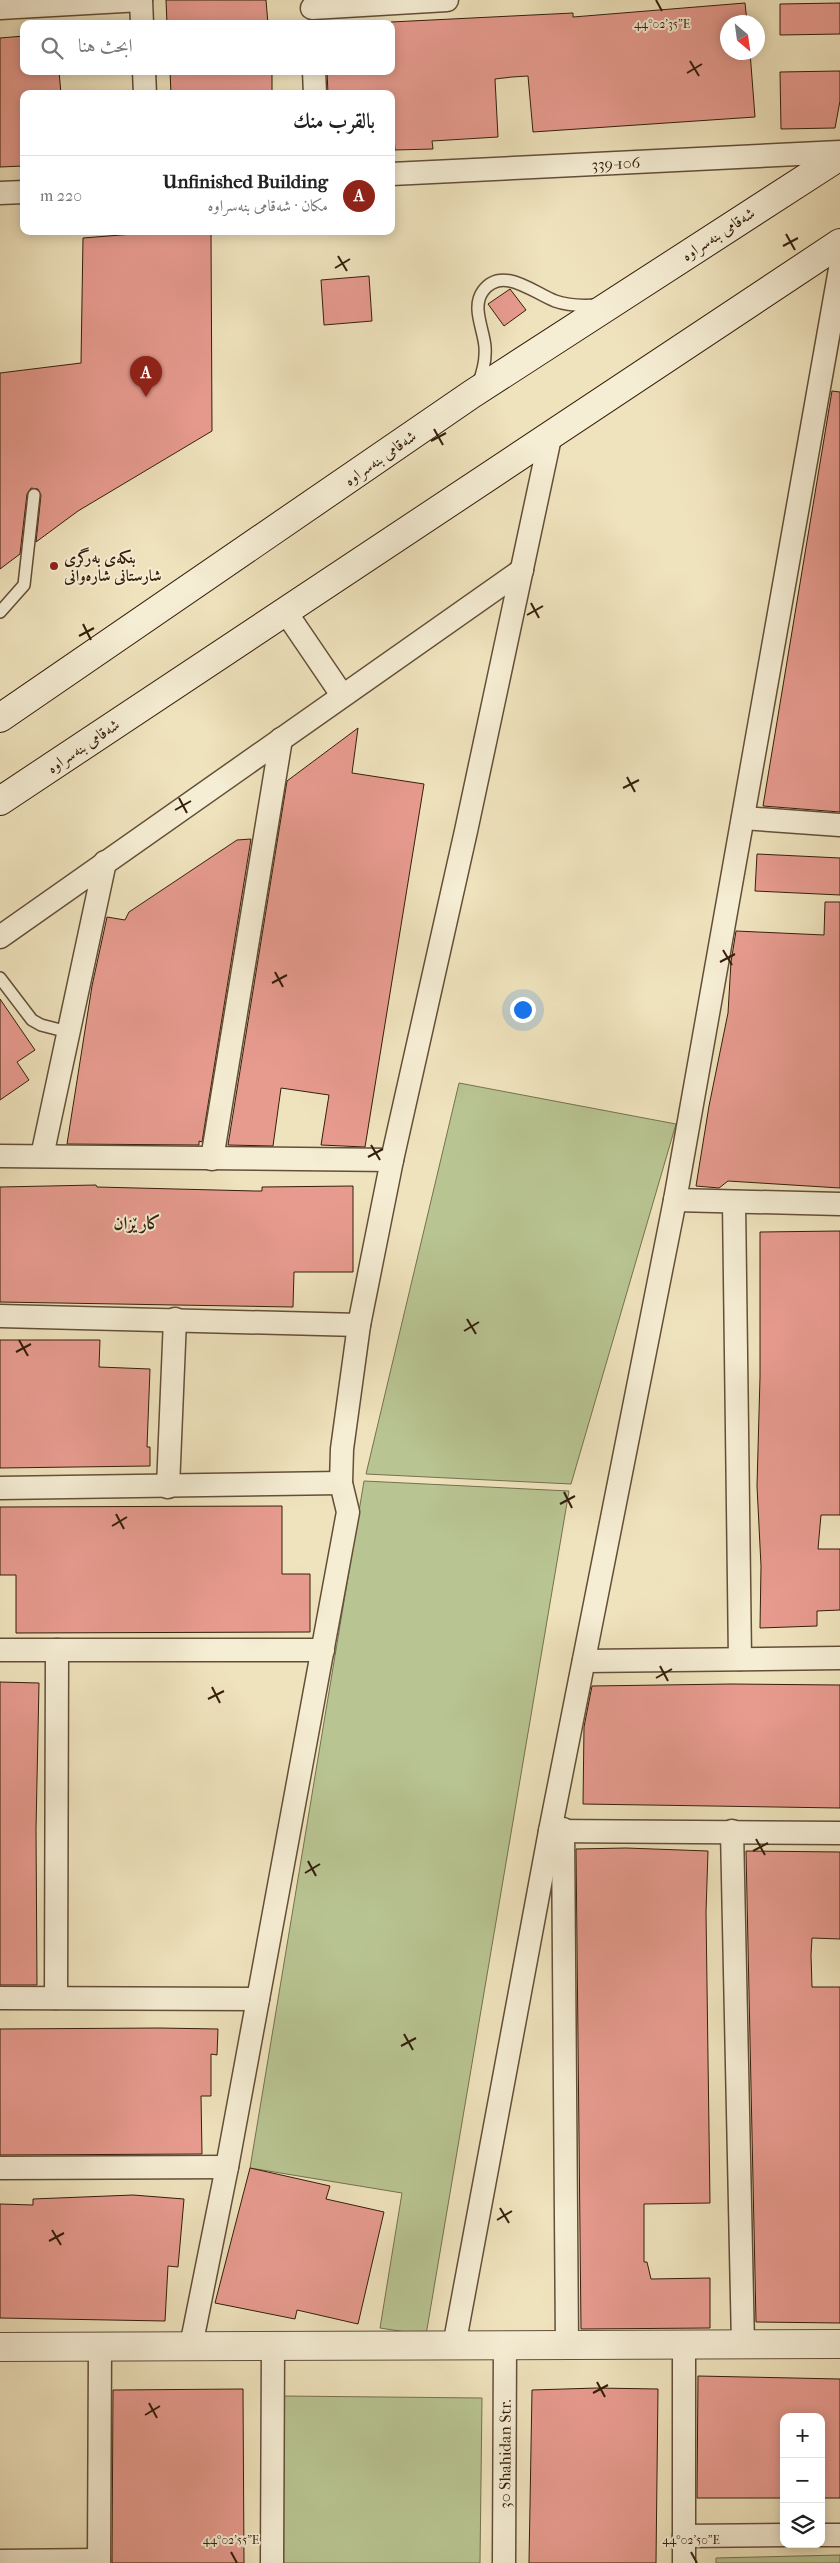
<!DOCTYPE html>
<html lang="ar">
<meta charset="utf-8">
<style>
:root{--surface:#fff;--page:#f2f2f2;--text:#222;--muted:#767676;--line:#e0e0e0;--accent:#8f2418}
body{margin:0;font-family:"IM FELL French Canon",Amiri,serif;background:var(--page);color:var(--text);direction:rtl}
.controls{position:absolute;right:15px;bottom:15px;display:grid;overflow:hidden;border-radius:10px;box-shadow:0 2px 12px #0003}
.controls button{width:45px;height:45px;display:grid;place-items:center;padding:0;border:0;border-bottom:1px solid var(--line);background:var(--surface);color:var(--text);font:25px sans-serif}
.compass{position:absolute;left:720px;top:15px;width:45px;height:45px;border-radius:50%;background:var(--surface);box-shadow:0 2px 12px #0003;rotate:151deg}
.you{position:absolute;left:522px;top:1009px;width:18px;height:18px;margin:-12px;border:4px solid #fff;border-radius:50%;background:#1a73e8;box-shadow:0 0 0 8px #1a73e833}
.badge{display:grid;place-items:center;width:32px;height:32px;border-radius:50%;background:var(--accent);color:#fff;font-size:16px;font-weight:700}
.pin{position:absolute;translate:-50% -41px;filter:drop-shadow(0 1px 2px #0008)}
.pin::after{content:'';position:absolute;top:26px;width:18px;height:15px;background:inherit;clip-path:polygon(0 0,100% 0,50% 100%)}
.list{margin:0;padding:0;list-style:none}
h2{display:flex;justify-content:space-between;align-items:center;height:65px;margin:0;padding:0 20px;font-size:21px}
h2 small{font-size:16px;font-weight:400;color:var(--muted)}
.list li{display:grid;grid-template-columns:32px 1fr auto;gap:15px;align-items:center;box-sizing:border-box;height:80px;padding:0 20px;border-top:1px solid var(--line)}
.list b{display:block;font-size:19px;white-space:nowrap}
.list p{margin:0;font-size:16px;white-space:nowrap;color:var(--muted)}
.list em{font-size:16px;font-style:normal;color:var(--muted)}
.icon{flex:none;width:28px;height:28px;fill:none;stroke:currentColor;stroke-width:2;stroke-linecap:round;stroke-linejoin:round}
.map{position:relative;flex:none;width:840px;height:2563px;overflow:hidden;direction:ltr}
.search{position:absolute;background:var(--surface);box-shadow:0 2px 12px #0003;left:20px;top:20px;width:375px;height:55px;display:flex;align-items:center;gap:12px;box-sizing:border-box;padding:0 18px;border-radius:10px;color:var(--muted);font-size:19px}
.panel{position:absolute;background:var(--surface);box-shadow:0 2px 12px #0003;left:20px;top:90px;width:375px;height:145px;border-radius:10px;direction:rtl}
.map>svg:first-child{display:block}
.green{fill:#b8c492;stroke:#76714e}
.building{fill:#e79b8f;stroke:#341e0b}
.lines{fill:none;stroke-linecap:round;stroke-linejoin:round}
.service-casing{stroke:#634f38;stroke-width:14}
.minor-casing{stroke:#634f38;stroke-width:25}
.tertiary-casing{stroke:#634f38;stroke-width:30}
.secondary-casing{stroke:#341e0b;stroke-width:30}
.service{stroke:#f5edd4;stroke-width:11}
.minor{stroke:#f5edd4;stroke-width:22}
.tertiary{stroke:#f5edd4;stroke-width:28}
.secondary{stroke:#f5edd4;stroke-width:28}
.ticks{fill:none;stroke:#341e0b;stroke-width:2}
.poi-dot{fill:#8f2418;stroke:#f5edd4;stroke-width:2}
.labels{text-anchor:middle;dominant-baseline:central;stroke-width:4;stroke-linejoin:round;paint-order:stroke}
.street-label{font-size:16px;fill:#341e0b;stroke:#f5edd4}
.poi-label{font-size:16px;font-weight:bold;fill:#341e0b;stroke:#f5edd4;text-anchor:start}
.neighbourhood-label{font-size:18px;font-weight:bold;fill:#341e0b;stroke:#f5edd4}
.ticks-label{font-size:12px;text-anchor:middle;fill:#341e0b;stroke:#f5edd4;stroke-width:4;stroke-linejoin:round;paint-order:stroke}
</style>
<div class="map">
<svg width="840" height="2563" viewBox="0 0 840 2563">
<rect width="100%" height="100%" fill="#efe3bd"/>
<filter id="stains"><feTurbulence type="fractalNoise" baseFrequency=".004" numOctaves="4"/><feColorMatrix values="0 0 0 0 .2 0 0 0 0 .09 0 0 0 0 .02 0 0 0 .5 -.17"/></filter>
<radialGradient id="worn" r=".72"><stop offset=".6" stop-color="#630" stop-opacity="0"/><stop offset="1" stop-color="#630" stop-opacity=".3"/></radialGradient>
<g class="green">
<polygon points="459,1083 676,1124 571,1484 366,1474"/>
<polygon points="364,1481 569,1491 426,2335 380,2328 402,2193 250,2168"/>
<polygon points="283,2396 482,2398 480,2563 281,2563"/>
<polygon points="840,2555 840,2563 716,2563 716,2558"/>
</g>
<g class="building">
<polygon points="166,0 266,0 268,24 167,24"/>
<polygon points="745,3 747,22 728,22 728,52 750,52 755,117 533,132 528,76 512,77 495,79 498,137 432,141 433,149 395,150 391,94 328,94 327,71 391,71 391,22 573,13 573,17"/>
<polygon points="840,3 840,34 780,35 780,4"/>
<polygon points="24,36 24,71 59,71 61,94 24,94 24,166 0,167 0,38"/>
<polygon points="170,71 272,71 272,93 171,94"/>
<polygon points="840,71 840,101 835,128 781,129 780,72"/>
<polygon points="171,231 211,231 212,431 78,511 36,542 41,495 38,489 31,488 27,494 20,554 0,569 0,373 81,363 83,238"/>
<polygon points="369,276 372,321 324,325 321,280"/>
<polygon points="510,289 526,310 504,326 488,304"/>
<polygon points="832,391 840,392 840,812 763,806"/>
<polygon points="358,728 352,773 424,784 365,1147 321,1145 329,1095 281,1088 273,1146 228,1145 287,781"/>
<polygon points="251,839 202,1142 199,1141 199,1145 67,1144 92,986 107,917 125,920 129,912 237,840"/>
<polygon points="757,854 840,858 840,895 755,891"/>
<polygon points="825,902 840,902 840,1188 728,1181 719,1188 696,1186 709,1106 728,1013 731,962 736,931 824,935"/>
<polygon points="0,999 35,1050 17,1062 29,1080 0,1100"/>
<polygon points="96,1185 97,1187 255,1191 262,1191 262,1187 353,1186 353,1272 294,1272 293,1307 0,1302 0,1187"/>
<polygon points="840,1231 840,1515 821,1515 818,1549 840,1549 840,1610 817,1611 817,1626 760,1628 761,1566 757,1486 760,1377 760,1232"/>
<polygon points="0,1340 100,1340 99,1367 150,1369 147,1447 150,1447 150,1466 0,1468"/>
<polygon points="282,1506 282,1574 310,1574 310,1632 16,1633 16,1575 0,1575 0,1507"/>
<polygon points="0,1682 39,1683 36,1829 37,1985 0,1985"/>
<polygon points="731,1684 840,1685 840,1808 583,1804 584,1727 592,1686"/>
<polygon points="626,1848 708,1851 706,1912 710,2203 644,2204 644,2262 647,2262 651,2279 710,2278 710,2328 581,2329 576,1849"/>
<polygon points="746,1851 840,1852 840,1939 812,1938 811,1955 812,1987 840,1987 840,2323 756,2322"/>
<polygon points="159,2028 218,2029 217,2055 211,2054 211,2096 201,2096 202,2154 0,2155 0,2029"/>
<polygon points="250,2168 330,2186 326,2199 384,2212 358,2324 297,2310 295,2319 215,2303"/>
<polygon points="133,2195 184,2199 178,2267 168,2266 165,2321 0,2318 0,2204 33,2205 33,2199"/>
<polygon points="698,2376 840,2379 840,2498 821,2498 821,2417 784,2417 784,2498 697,2498"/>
<polygon points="597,2388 658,2389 656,2563 529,2563 532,2390"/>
<polygon points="243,2389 244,2563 112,2563 113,2390"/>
</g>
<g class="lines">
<defs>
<g id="service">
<path d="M478,384C483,372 486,360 485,347C484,330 471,307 483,291C502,265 534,293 555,301C569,306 583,306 597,305"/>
<polyline points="0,612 24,585 34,495"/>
<polyline points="0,978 32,1020 41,1025 68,1032"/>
</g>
<g id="minor">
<polyline points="141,0 142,24"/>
<polyline points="0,8 141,0"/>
<polyline points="312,8 447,0"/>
<polyline points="144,71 145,94"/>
<polyline points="314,71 315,94"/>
<path id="s1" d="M391,174L840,152"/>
<polyline points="0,193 24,192"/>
<polyline points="285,611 342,695"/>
<polyline points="743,818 840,825"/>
<polyline points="0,937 522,570"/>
<polyline points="0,1156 392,1160"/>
<polyline points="42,1156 105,862"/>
<polyline points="212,1159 281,739"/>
<polyline points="675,1200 840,1204"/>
<polyline points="734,1202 740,1659"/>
<polyline points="0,1316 359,1325"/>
<polyline points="168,1487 175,1319"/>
<polyline points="0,1488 341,1483"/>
<polyline points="0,1650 323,1650"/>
<polyline points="584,1661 840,1658"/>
<polyline points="563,1829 567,2345"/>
<polyline points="550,1831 840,1833"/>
<polyline points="732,1831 743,2345"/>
<polyline points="0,1998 258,1999"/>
<polyline points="56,1998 57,1650"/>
<polyline points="0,2168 227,2167"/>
<polyline points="684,2345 684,2563"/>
<polyline points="191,2346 227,2167 348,1512 341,1483 342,1449 359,1325 392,1160 466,831 551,433"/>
<polyline points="454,2346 550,1831 675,1200 840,269"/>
<polyline points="821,2535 840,2535"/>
<polyline points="684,2536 784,2535"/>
<polyline points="0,2561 99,2560"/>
<polyline points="99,2563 100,2347"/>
<polyline points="272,2563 273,2346"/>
<path id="s2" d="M504,2563L505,2345"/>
</g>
<polyline id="tertiary" points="0,2347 840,2344"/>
<g id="secondary">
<polyline points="0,718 472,394 840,156"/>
<polyline points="0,801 840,243"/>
</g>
</defs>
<use href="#service" class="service-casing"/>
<use href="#minor" class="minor-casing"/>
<use href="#tertiary" class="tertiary-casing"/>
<use href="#secondary" class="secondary-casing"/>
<use href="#service" class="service"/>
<use href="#minor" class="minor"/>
<use href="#tertiary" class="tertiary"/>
<use href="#secondary" class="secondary"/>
</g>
<path class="ticks" d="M656,0L662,11M690,61L699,76M687,73L702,64M786,234L795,250M783,246L798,238M338,256L347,271M335,268L350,259M434,429L443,445M431,441L446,433M531,603L539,618M527,615L543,606M83,624L91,640M79,636L94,628M627,777L635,792M623,788L639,780M179,798L187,813M175,810L191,801M723,950L732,965M720,962L735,954M275,972L283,987M272,983L287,975M371,1145L380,1160M368,1157L383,1149M467,1319L476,1334M464,1331L479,1322M19,1340L28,1356M16,1352L31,1344M564,1492L572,1508M560,1504L575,1496M116,1514L124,1529M112,1526L127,1517M660,1666L668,1681M656,1678L672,1669M212,1687L220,1703M208,1699L224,1691M756,1839L765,1855M753,1851L768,1843M308,1861L316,1876M305,1873L320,1864M404,2034L413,2050M401,2046L416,2038M500,2208L509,2223M497,2220L512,2211M52,2230L61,2245M49,2241L64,2233M597,2382L605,2397M593,2393L608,2385M149,2403L157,2418M145,2415L160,2406M231,2552L237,2563M691,2552L697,2563"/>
<circle class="poi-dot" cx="54" cy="566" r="5"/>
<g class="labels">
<g class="street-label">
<text stroke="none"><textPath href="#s1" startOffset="225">339-106</textPath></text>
<text transform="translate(718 234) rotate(-33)">شەقامی بنەسراوە</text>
<text transform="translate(380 458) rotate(-35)">شەقامی بنەسراوە</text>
<text transform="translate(83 746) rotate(-34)">شەقامی بنەسراوە</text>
<text stroke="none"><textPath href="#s2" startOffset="109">30 Shahidan Str.</textPath></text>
</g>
<g class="poi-label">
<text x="64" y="557">بنكەی بەرگری<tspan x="64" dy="18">شارستانی شارەوانی</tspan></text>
</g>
<g class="neighbourhood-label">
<text x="137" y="1223">کارێزان</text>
</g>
</g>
<g class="ticks-label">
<text x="662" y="28">44°02'35"E</text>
<text x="231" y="2544">44°02'55"E</text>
<text x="691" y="2544">44°02'50"E</text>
</g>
<rect width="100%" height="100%" filter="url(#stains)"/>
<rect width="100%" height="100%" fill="url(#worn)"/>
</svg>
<div class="controls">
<button>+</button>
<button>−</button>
<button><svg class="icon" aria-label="layers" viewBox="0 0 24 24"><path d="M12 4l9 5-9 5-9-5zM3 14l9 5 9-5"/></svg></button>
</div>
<svg class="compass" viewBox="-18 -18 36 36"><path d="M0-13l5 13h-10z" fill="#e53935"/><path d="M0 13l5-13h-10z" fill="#767676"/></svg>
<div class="you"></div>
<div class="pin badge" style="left:146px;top:397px">A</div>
<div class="search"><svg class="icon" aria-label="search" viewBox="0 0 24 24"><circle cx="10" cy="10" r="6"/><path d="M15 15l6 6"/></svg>ابحث هنا</div>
<section class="panel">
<h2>بالقرب منك<small></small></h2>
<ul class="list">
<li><span class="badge">A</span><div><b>Unfinished Building</b><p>مكان · شەقامی بنەسراوە</p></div><em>220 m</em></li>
</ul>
</section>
</div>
